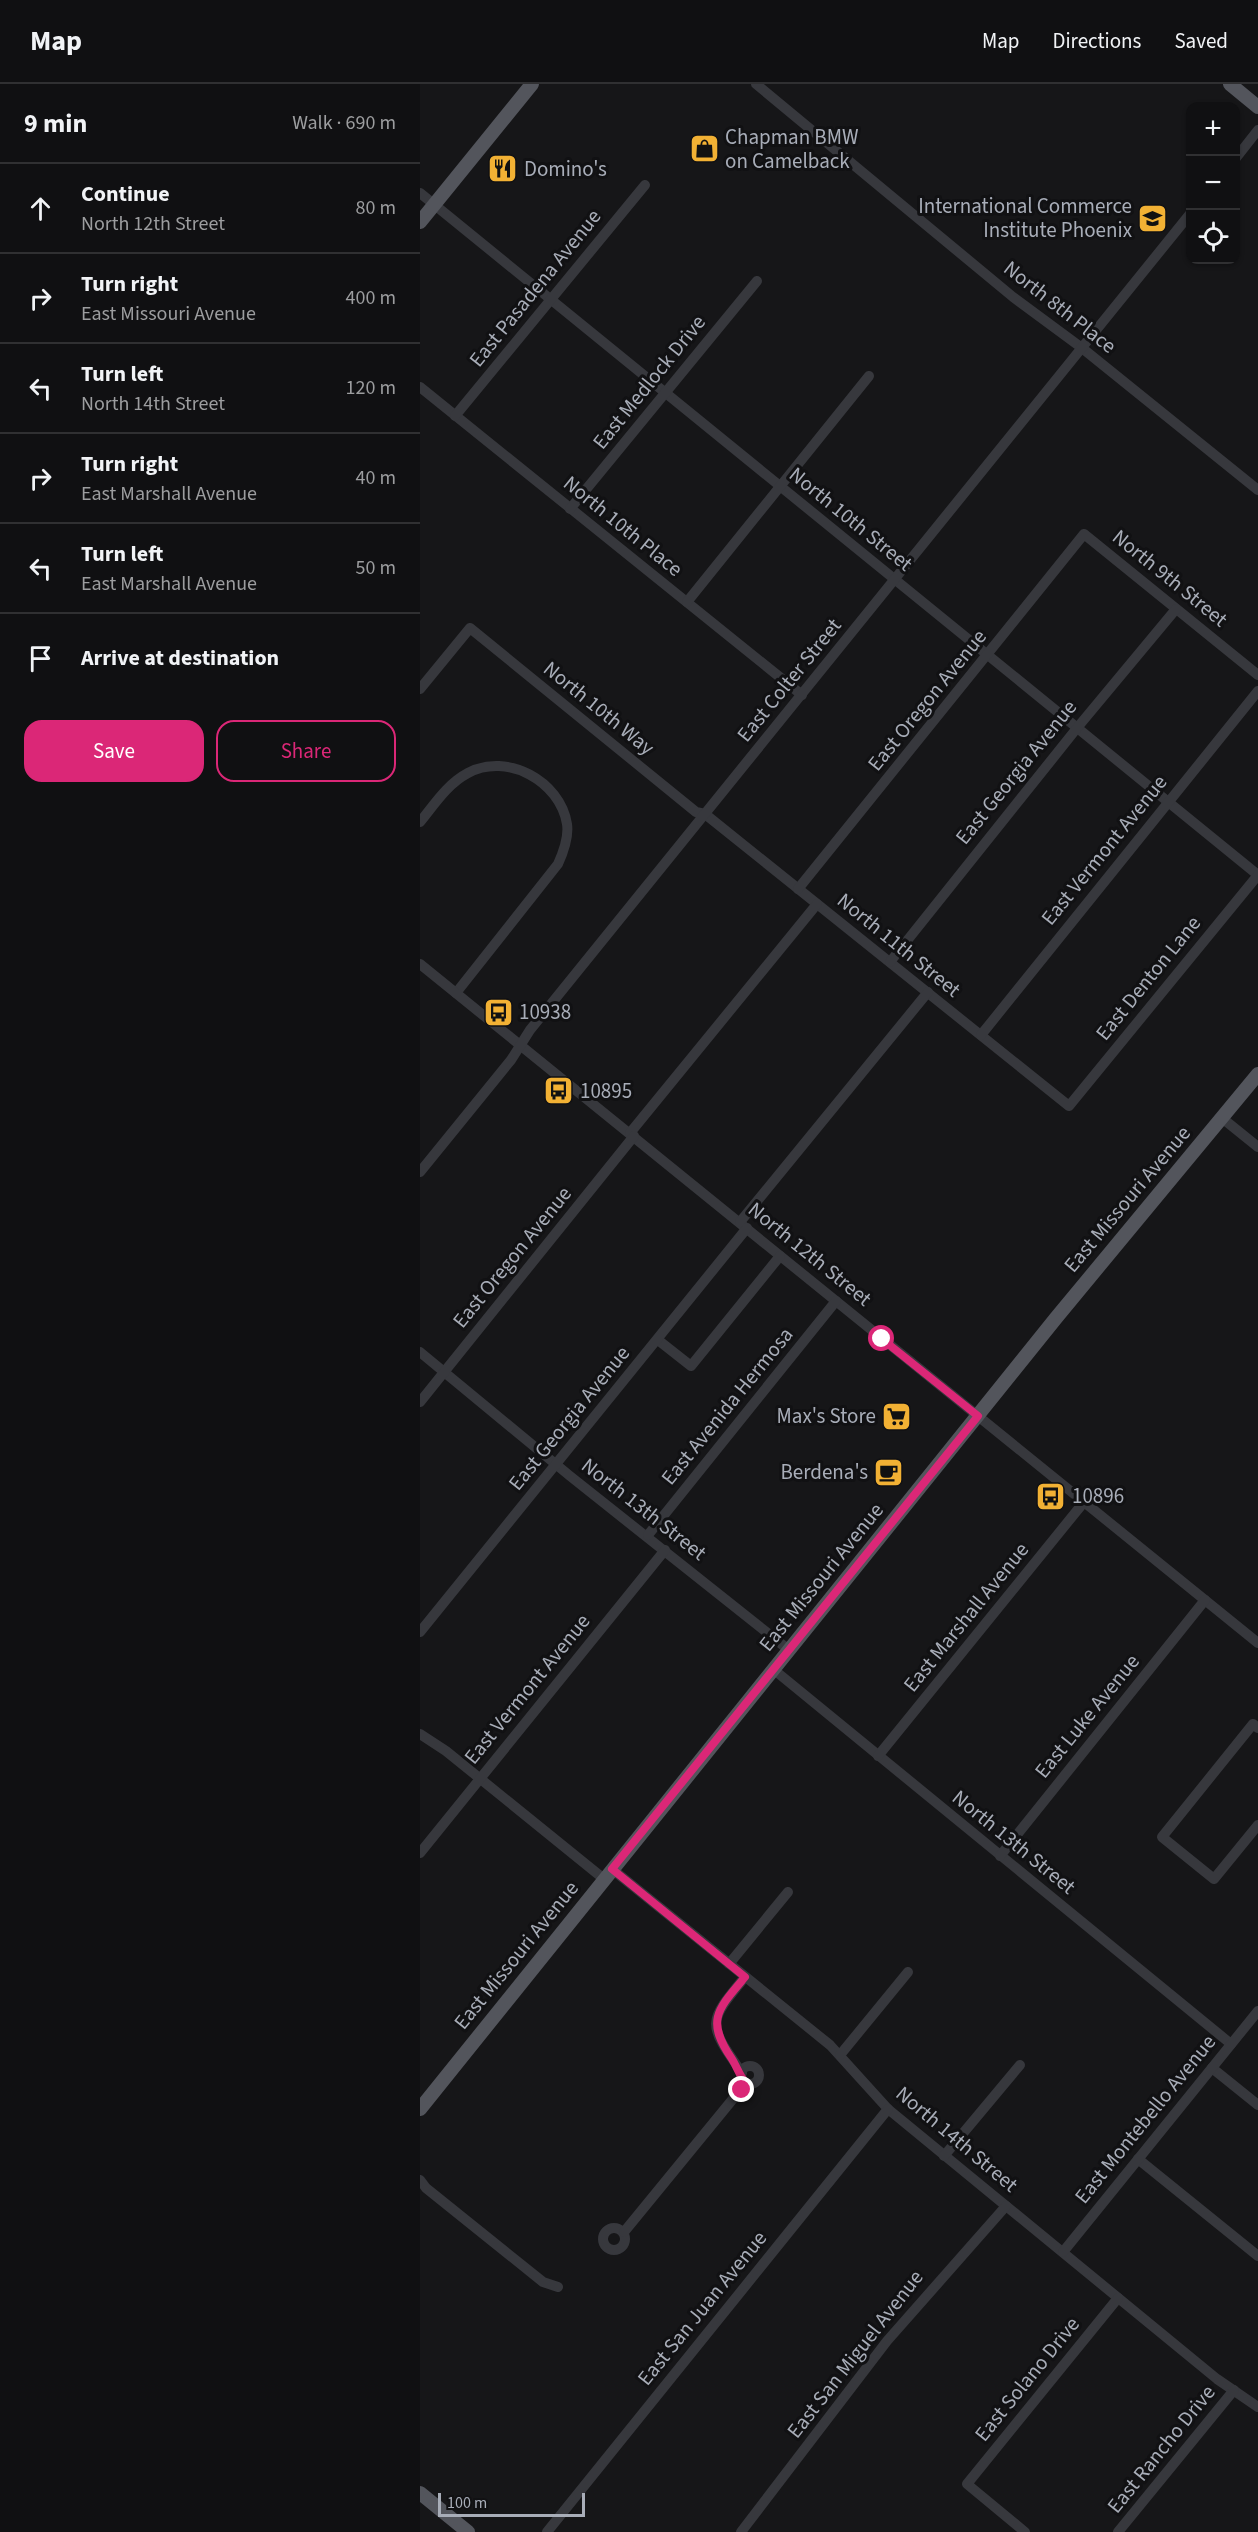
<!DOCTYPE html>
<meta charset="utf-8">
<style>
:root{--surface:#101012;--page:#19191b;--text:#f1f3f6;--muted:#9c9d9f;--line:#303032;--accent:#db2777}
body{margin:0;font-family:"Source Sans 3",sans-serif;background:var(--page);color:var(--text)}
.controls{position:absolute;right:18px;top:18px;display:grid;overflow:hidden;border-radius:12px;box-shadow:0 2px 4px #0004}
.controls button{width:54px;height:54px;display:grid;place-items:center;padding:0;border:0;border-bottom:2px solid var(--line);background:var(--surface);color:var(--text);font:30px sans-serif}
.scale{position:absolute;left:18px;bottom:15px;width:147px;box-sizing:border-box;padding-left:6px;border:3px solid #a8adb8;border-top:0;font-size:16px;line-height:21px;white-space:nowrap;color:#a8adb8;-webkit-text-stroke:4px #111113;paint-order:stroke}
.stop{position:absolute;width:18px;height:18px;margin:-14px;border:4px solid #db2777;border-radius:50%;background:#fff}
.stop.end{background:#db2777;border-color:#fff;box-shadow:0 2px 6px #0008}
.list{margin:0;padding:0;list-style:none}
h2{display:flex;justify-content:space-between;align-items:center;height:78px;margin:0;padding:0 24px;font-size:26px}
h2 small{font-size:20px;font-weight:400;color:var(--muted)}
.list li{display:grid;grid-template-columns:39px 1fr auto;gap:18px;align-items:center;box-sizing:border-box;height:90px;padding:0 24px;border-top:2px solid var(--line)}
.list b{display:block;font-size:22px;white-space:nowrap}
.list p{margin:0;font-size:20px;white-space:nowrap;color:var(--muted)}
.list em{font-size:20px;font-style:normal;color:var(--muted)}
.actions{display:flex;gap:12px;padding:18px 24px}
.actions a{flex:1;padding:14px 0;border:2px solid var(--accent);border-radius:18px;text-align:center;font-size:21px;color:var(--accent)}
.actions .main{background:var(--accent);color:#fff}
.icon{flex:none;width:33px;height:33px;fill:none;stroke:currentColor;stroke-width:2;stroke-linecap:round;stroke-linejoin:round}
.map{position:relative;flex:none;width:838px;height:2448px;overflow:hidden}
header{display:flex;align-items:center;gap:36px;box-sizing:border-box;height:84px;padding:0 30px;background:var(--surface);border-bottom:2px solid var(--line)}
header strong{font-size:28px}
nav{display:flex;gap:33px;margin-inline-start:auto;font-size:21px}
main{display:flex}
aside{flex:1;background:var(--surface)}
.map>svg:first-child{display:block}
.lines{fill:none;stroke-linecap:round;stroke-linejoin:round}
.minor{stroke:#37383d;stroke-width:10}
.major{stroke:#53555c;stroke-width:14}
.route{stroke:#db2777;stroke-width:8}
.labels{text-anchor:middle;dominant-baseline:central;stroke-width:6;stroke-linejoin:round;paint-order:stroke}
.poi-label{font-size:21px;fill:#a8adb8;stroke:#111113;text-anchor:start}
.street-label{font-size:21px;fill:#a8adb8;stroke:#111113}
</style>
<header>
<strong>Map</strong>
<nav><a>Map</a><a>Directions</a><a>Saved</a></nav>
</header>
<main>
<aside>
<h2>9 min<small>Walk · 690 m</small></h2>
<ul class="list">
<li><svg class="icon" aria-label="ahead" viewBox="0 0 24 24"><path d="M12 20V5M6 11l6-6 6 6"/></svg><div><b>Continue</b><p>North 12th Street</p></div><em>80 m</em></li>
<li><svg class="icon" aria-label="right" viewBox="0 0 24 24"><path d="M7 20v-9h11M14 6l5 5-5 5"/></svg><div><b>Turn right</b><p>East Missouri Avenue</p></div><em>400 m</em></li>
<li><svg class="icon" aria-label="left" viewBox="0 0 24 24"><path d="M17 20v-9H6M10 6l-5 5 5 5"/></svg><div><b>Turn left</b><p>North 14th Street</p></div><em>120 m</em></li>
<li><svg class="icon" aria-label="right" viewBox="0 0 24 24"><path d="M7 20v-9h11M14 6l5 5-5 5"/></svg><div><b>Turn right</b><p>East Marshall Avenue</p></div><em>40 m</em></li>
<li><svg class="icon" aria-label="left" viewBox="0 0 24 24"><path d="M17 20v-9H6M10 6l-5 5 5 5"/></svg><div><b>Turn left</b><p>East Marshall Avenue</p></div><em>50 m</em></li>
<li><svg class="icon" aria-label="arrive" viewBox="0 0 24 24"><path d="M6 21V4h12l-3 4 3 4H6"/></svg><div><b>Arrive at destination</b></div></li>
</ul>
<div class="actions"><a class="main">Save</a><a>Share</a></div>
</aside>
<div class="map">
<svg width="838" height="2448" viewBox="0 0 838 2448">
<rect width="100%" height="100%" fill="#161618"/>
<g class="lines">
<g class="minor">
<polyline points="336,0 593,213 662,264 838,406"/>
<polyline points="816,74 838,46"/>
<polyline points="0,109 838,791"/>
<polyline points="0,303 382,611"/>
<polyline points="35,332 225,101"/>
<polyline points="150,425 337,197"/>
<polyline points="267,518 449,292"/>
<polyline points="0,605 50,544 276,728 285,730 649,1022 838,791"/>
<path d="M0,738C14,721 27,700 48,689C87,668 140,697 147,740C149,753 143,769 138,780L36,909"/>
<polyline points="378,805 664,450 838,591"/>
<polyline points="470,878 657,644 756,525"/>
<polyline points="0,880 838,1559"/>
<polyline points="561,951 838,607"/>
<polyline points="802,1034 838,1063"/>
<polyline points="210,1049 397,820"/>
<polyline points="0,1088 91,976 110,946 770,130"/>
<polyline points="320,1138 508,908"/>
<polyline points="238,1256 271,1282 360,1172"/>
<polyline points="0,1268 150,1392 369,1566"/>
<polyline points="0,1318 214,1052"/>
<polyline points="228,1451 416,1217"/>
<polyline points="0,1548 327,1144"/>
<polyline points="353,1585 811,1960"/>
<polyline points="838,1644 833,1640 742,1753 794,1795 838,1741"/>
<polyline points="0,1650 26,1667 184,1795"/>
<polyline points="458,1672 664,1418"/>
<polyline points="0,1769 245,1466"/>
<polyline points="580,1772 785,1516"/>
<polyline points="192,1785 410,1961 468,2025 797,2295 838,2323"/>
<polyline points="309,1880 368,1808"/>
<polyline points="420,1971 488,1888"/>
<circle cx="330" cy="1991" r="9"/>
<polyline points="792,1984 838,2021"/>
<path d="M322,1989C287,1939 287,1939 325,1893"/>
<polyline points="524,2072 600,1981"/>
<polyline points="718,2075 838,2172"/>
<polyline points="0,2096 6,2104 123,2198 138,2203"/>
<circle cx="194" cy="2155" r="11"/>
<polyline points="204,2148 326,1999"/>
<polyline points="643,2168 838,1927"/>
<polyline points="127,2448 468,2025"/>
<polyline points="321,2448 467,2257 586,2122"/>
<polyline points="605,2448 547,2400 698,2214"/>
<polyline points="698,2448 814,2306"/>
</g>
<g class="major">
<polyline points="810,0 838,23"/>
<polyline points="0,138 112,0"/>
<polyline points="0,2025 636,1234 838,990"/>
<polyline points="0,2409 48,2448"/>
</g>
</g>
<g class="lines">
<path class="route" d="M322,2006L326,1999C320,1993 317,1983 312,1975C285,1936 298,1925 325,1893L192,1785L558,1332L462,1255"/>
</g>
<defs>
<symbol id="shop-square" viewBox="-11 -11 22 22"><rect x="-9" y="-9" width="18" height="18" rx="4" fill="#f2b134" stroke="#111113"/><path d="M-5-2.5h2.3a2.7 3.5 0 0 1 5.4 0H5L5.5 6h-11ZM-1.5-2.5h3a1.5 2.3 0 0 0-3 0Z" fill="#111"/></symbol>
<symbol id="restaurant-square" viewBox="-11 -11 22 22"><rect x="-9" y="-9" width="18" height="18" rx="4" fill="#f2b134" stroke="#111113"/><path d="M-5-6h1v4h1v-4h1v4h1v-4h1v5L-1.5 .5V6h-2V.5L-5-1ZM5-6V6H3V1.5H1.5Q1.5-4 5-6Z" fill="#111"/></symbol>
<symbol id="school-square" viewBox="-11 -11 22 22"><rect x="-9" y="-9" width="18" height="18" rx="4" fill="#f2b134" stroke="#111113"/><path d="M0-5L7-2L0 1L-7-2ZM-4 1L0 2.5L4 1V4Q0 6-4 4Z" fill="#111"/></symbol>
<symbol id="bus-square" viewBox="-11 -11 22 22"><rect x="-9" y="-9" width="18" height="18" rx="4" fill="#f2b134" stroke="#111113"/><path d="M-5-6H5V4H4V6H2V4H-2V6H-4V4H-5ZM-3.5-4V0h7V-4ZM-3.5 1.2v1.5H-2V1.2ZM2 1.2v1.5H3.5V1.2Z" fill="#111"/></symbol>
<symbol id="supermarket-square" viewBox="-11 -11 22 22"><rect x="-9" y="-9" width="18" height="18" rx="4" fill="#f2b134" stroke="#111113"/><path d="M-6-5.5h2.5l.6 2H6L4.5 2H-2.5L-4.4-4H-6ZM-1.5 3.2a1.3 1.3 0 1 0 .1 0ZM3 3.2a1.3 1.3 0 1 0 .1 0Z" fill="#111"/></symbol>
<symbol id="cafe-square" viewBox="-11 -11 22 22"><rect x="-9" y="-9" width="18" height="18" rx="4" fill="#f2b134" stroke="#111113"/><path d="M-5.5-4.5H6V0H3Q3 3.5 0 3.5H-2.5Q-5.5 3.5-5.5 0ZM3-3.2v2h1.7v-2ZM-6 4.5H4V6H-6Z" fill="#111"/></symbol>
</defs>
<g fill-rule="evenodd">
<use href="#shop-square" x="268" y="48" width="33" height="33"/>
<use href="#restaurant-square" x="66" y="68" width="33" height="33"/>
<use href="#school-square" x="716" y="118" width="33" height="33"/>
<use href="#bus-square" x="62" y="912" width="33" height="33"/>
<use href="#bus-square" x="122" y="990" width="33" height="33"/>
<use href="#supermarket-square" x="460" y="1316" width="33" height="33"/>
<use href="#cafe-square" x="452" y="1372" width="33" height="33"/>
<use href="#bus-square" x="614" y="1396" width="33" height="33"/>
</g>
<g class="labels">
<g class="poi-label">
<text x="305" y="53">Chapman BMW<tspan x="305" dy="24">on Camelback</tspan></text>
<text x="104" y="85">Domino's</text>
<text x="712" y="122" text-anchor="end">International Commerce<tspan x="712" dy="24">Institute Phoenix</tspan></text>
<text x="99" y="928">10938</text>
<text x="160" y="1007">10895</text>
<text x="456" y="1332" text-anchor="end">Max's Store</text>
<text x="448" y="1388" text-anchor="end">Berdena's</text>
<text x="652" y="1412">10896</text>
</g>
<g class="street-label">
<text transform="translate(115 204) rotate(-51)">East Pasadena Avenue</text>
<text transform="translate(640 223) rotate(38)">North 8th Place</text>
<text transform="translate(229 298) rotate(-51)">East Medlock Drive</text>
<text transform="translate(431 435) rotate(39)">North 10th Street</text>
<text transform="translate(203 442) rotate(39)">North 10th Place</text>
<text transform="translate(750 494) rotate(39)">North 9th Street</text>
<text transform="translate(369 596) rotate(-51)">East Colter Street</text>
<text transform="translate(507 616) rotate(-51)">East Oregon Avenue</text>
<text transform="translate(179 624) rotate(39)">North 10th Way</text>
<text transform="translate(596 688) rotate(-51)">East Georgia Avenue</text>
<text transform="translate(684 766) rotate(-51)">East Vermont Avenue</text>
<text transform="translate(479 861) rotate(39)">North 11th Street</text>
<text transform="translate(728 894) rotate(-51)">East Denton Lane</text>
<text transform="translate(707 1115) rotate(-50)">East Missouri Avenue</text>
<text transform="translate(390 1170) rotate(39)">North 12th Street</text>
<text transform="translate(92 1173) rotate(-51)">East Oregon Avenue</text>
<text transform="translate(307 1322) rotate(-51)">East Avenida Hermosa</text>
<text transform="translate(149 1334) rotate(-51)">East Georgia Avenue</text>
<text transform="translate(224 1425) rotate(38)">North 13th Street</text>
<text transform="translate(401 1493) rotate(-51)">East Missouri Avenue</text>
<text transform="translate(546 1533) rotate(-51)">East Marshall Avenue</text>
<text transform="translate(107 1605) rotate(-51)">East Vermont Avenue</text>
<text transform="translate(667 1632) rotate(-51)">East Luke Avenue</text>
<text transform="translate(594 1758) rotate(39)">North 13th Street</text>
<text transform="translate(96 1871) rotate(-51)">East Missouri Avenue</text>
<text transform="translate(725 2035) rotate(-51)">East Montebello Avenue</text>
<text transform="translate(537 2055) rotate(40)">North 14th Street</text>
<text transform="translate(282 2224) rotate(-51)">East San Juan Avenue</text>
<text transform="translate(435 2270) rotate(-52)">East San Miguel Avenue</text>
<text transform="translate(607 2295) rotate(-51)">East Solano Drive</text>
<text transform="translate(741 2365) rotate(-51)">East Rancho Drive</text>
</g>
</g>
</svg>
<div class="controls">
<button>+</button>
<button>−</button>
<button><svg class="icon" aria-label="locate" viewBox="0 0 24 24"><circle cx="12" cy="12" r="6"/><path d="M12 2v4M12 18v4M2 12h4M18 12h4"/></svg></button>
</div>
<div class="scale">100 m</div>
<div class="stop" style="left:462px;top:1255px"></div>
<div class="stop end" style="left:322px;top:2006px"></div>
</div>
</main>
